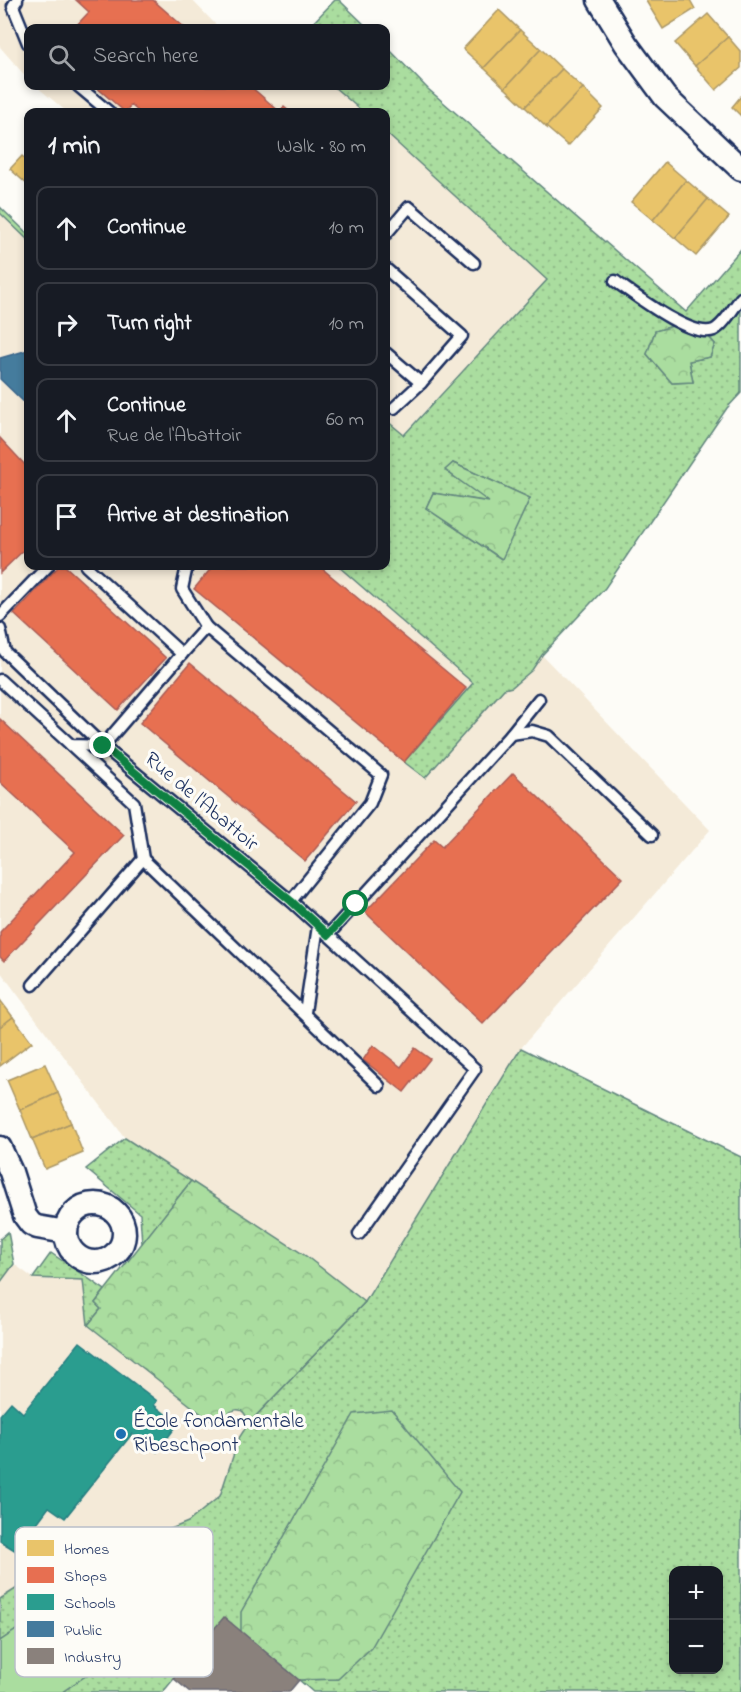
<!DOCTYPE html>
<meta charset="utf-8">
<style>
:root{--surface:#171b24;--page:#20242c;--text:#f1f3f6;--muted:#9ea1a6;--line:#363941}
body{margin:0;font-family:"Indie Flower",sans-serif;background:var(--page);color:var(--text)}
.controls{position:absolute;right:18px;bottom:18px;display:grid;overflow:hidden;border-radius:12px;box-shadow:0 3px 9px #0003}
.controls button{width:54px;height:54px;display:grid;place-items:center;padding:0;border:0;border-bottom:2px solid var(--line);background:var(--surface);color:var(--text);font:30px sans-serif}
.stop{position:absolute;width:18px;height:18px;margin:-14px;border:4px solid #0b8043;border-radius:50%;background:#fff}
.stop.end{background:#0b8043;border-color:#fff;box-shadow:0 2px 6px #0008}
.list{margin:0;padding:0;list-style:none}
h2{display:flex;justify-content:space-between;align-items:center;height:78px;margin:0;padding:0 24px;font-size:26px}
h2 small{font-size:20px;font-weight:400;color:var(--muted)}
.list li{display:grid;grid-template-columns:39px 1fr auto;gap:18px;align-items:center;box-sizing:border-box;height:84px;margin:0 12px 12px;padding:0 12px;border:2px solid var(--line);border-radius:12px}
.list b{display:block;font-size:22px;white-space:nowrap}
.list p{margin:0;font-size:20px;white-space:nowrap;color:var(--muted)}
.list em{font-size:20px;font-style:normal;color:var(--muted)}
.icon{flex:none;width:33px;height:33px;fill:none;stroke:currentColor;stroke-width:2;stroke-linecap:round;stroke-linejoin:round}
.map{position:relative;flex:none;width:741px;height:1692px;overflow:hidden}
.search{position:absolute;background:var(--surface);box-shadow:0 3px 9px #0003;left:24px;top:24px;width:366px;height:66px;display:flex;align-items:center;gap:15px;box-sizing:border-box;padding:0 21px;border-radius:12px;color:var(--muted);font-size:22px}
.panel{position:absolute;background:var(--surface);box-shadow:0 3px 9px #0003;left:24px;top:108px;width:366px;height:462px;border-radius:12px}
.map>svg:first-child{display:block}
.built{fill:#f4ead8}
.grass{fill:url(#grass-dots);stroke:#62867e;stroke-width:1.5;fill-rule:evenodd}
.forest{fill:url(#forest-crowns);stroke:#62867e;stroke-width:1.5}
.pitch{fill:#aadd9f;stroke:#62867e;stroke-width:1.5}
.homes{fill:#e9c46a;stroke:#ab9766;stroke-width:1.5}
.shops{fill:#e76f51;stroke:#aa5c55;stroke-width:1.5}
.schools{fill:#2a9d8f;stroke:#267c80;stroke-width:1.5}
.public{fill:#457b9d;stroke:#38648a;stroke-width:1.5}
.industry{fill:#8a817c;stroke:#696873;stroke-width:1.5}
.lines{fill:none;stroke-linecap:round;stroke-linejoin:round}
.service-casing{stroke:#1b2f5e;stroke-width:15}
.minor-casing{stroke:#1b2f5e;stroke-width:27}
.service{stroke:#fdfcf7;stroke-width:10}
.minor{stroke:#fdfcf7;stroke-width:22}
.route{stroke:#0b8043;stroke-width:8}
.poi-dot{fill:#1f6fb2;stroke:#fdfcf7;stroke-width:2}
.labels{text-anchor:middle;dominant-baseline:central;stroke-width:6;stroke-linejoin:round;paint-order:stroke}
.street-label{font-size:21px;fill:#1b2f5e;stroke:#fdfcf7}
.poi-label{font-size:21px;fill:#1b2f5e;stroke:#fdfcf7;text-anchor:start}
.key{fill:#fdfcf7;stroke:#b9bec9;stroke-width:1.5}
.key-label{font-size:16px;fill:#1b2f5e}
</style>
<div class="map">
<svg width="741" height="1692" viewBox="0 0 741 1692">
<defs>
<pattern id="grass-dots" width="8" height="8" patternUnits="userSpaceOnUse" patternTransform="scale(1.5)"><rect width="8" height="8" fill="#aadd9f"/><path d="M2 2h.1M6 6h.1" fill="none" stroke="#92be8b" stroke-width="1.8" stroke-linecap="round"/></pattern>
<pattern id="forest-crowns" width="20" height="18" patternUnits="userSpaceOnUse" patternTransform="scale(1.5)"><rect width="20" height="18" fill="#aadd9f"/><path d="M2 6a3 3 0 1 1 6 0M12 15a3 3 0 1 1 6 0" fill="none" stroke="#92be8b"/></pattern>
</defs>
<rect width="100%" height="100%" fill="#fdfcf7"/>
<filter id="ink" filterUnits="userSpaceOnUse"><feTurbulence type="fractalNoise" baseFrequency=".0167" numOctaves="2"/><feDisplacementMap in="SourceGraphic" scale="12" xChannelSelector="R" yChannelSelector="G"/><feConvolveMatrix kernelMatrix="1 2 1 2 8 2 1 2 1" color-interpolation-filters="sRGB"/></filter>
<g filter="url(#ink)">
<g class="built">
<polygon points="0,0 192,0 219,28 28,28 28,79 0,47"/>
<polygon points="36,86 333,86 363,112 67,112"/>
<polygon points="386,133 547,280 403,435 386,420"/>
<polygon points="0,213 28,240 28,566 338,566 474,683 404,762 425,778 504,688 532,670 542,655 710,830 521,1048 365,1302 248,1424 239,1438 220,1496 188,1522 156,1535 150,1557 71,1686 62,1692 0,1692 0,1283 14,1264 33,1278 38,1279 83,1280 88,1324 95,1303 191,1181 125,1138 0,971"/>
</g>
<g class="grass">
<polygon points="335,0 339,0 368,28 308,28"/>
<path d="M386,46L428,89L686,312L741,249V393L727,408L605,588L542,655L532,670L512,687L504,689L425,778L404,762L473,683L338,566H386V420L404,435L547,280L386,133V112H363L333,86H386ZM673,326L707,335L715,344L710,357L689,361L693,382L672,383L647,354L655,331ZM453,463L530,498L501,559L426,508L433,493L491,502L446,471Z"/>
<polygon points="0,207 28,234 28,240 0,213"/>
<path d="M521,1048L741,1157V1692H313L299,1680L338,1679L241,1632L224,1618L163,1692H62L123,1650L81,1587L0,1641V1599L108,1530L156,1535L188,1522L220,1496L239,1438L248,1424L365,1302ZM674,1570H718V1670H674Z"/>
<polygon points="125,1138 191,1181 142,1244 140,1214 86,1169"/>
<polygon points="8,1232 14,1264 0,1283 0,1239"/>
<polygon points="51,1253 105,1290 95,1303 101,1309 88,1325 83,1280 33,1278"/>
</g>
<g class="forest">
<polygon points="673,326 707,335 715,344 710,357 689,361 693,382 672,383 647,354 655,331"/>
<polygon points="453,463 530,498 502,559 426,508 433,493 489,502 445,470"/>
<path d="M191,1181L306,1256L365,1302L248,1424C245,1402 229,1409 219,1422L213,1423L88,1325L101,1309L95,1303Z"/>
<polygon points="392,1410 460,1492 371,1648 338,1679 299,1680 241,1632 241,1612 354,1414"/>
</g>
<polygon class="pitch" points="80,1587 123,1650 62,1692 0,1692 0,1641"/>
<g class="homes">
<polygon points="648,0 690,0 695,9 663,29 646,1"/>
<polygon points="499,10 520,30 484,68 463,49"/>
<polygon points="708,14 728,37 695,66 675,43"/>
<polygon points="520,30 541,49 505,88 484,68"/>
<polygon points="728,37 741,52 741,68 716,90 695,66"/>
<polygon points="541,49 562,69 525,107 505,88"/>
<polygon points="562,69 583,88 546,127 525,107"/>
<polygon points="583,88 603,108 568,146 546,127"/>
<polygon points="741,96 741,116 732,107"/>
<polygon points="22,156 28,161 28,185 10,169"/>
<polygon points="665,162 686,180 653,220 631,202"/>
<polygon points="686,180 708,199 675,238 653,220"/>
<polygon points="708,199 729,217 696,256 675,238"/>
<polygon points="0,1000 13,1017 0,1027"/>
<polygon points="13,1017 32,1042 0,1066 0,1027"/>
<polygon points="45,1064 58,1093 20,1110 7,1080"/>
<polygon points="58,1093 71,1123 32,1139 20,1110"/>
<polygon points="71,1123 83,1153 45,1169 32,1139"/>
</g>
<g class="shops">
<polygon points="76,0 153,0 185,28 74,28 89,12"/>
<polygon points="95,86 250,86 280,112 284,107 290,112 139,112 131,105 125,112"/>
<polygon points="0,438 28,468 28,546 0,573"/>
<polygon points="59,566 65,566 166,658 118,710 14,614"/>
<polygon points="213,566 319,566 466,688 404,762 194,589"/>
<polygon points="190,663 356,801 305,861 140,723"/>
<polygon points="0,719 124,835 4,961 0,957 0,932 75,852 0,782"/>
<polygon points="513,773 623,878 483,1024 365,912 434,840 442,847"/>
<polygon points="373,1045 401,1067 415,1048 430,1059 404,1092 363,1060"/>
</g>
<polygon class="schools" points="80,1342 157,1401 154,1405 178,1424 157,1452 132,1434 65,1518 49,1507 16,1551 0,1541 0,1415 11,1402 23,1413"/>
<polygon class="public" points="28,350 28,406 0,379 0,358"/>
<polygon class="industry" points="224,1617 299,1680 289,1692 190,1692 173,1678"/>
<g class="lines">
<defs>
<g id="service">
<polyline points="17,0 13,6 28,43"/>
<polyline points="78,86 109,112"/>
<polyline points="386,234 409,207 474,263"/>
<polyline points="386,269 462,336 421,383 386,353"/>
<path d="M615,281C634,294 691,339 714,330C724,325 734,307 741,298"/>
<polyline points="394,408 421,383"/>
<polyline points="86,566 182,654 206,627 381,775 370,803 291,901"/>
<polyline points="187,566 182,589 206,627"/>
<polyline points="0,616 48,566"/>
<polyline points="0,629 5,652 103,746 182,654"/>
<polyline points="0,680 71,745 103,746 291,901 475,1069 359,1234"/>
<polyline points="511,734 539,699"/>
<polyline points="143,859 379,1086"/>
<polyline points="328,935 511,734 532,731 549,736 652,835"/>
<polyline points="33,985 143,859 134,803 71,745"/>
<polyline points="305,1012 318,926"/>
</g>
<g id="minor">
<polyline points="599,0 626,44 665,97 741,169"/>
<polyline points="0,1148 11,1172 25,1216 31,1224 37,1227 66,1232"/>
<circle cx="95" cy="1233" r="29"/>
</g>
</defs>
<use href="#service" class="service-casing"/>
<use href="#minor" class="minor-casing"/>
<use href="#service" class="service"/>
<use href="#minor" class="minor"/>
</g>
</g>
<g class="lines" filter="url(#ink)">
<polyline class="route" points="103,746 291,901 328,935 356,904"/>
</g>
<circle class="poi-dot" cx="121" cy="1434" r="6"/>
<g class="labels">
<g class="street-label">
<text transform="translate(201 802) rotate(40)">Rue de l'Abattoir</text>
</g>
<g class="poi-label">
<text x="133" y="1422">École fondamentale<tspan x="133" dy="24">Ribeschpont</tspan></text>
</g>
</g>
<rect x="15" y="1527" width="198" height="150" rx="9" class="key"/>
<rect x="27" y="1540" width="27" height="16" fill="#e9c46a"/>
<rect x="27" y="1567" width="27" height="16" fill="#e76f51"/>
<rect x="27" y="1594" width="27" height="16" fill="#2a9d8f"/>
<rect x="27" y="1621" width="27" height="16" fill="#457b9d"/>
<rect x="27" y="1648" width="27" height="16" fill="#8a817c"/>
<g class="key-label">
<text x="64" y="1554">Homes</text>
<text x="64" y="1581">Shops</text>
<text x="64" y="1608">Schools</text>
<text x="64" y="1635">Public</text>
<text x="64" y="1662">Industry</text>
</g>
</svg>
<div class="controls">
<button>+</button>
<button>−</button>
</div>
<div class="stop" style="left:356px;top:904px"></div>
<div class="stop end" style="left:103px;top:746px"></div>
<div class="search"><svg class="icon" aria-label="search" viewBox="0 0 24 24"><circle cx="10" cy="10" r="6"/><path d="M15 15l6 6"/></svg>Search here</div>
<section class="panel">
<h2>1 min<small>Walk · 80 m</small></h2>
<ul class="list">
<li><svg class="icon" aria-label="ahead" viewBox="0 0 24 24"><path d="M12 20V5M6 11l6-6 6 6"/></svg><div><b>Continue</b></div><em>10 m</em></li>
<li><svg class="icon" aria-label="right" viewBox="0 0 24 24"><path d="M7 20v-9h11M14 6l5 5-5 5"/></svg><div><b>Turn right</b></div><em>10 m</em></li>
<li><svg class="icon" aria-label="ahead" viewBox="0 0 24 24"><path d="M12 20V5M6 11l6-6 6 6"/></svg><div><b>Continue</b><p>Rue de l'Abattoir</p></div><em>60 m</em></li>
<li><svg class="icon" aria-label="arrive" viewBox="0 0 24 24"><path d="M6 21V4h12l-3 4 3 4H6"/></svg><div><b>Arrive at destination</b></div></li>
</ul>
</section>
</div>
